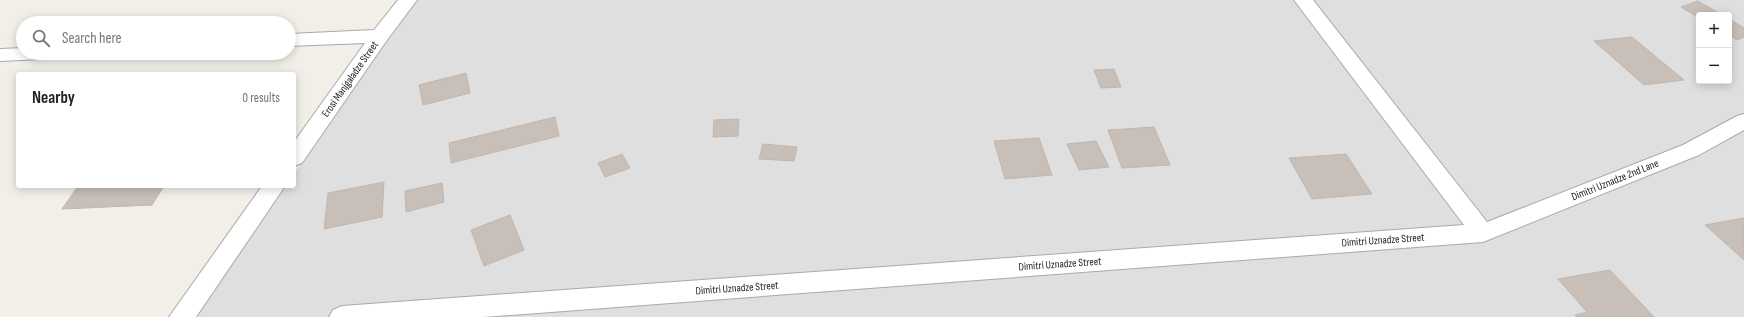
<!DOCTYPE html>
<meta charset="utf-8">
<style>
:root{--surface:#fff;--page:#f2f2f2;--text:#222;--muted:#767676;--line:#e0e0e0}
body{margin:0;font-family:"Sofia Sans Condensed",sans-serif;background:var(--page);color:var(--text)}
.controls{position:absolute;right:12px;top:12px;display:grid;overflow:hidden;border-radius:4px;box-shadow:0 2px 10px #0003}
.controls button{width:36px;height:36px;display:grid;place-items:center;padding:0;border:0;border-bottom:1px solid var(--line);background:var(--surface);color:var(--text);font:20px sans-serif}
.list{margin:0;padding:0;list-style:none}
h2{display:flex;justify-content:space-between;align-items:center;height:52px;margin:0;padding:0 16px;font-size:17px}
h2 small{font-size:13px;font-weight:400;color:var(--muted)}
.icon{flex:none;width:22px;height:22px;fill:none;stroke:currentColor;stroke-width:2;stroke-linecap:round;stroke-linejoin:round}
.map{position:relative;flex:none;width:1744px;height:317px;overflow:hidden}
.search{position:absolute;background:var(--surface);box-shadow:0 2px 10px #0003;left:16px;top:16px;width:280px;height:44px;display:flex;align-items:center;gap:10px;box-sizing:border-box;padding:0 14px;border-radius:22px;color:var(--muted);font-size:15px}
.panel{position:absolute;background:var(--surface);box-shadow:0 2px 10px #0003;left:16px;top:72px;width:280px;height:116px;border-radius:4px}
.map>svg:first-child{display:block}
.residential{fill:#e0dfdf;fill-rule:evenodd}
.building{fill:#c7bfb8;stroke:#c4b6ab}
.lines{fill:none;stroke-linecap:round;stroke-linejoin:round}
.minor-casing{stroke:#a9a9a9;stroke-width:2}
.minor{fill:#fff;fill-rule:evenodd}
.labels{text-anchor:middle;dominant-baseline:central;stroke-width:3;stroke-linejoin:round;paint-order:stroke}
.street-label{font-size:11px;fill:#222;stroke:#fff}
</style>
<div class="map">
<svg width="1744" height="317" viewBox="0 0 1744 317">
<rect width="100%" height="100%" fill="#f2efe9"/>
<path class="residential" d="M416,0H1744V317H194L286,186H294V174ZM1699,15H1729V81H1699Z"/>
<g class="building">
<polygon points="1698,1 1722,15 1699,15 1699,18 1681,7"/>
<polygon points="1729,19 1744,28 1744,37 1737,40 1729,35"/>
<polygon points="1632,37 1684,80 1644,85 1594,41"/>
<polygon points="1114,69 1121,87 1101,88 1094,70"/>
<polygon points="466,73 470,93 423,105 419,85"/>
<polygon points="555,117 559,136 451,163 449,143"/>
<polygon points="739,119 738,136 713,137 714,120"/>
<polygon points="1154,127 1170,165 1122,168 1108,130"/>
<polygon points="1039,138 1052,175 1005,179 994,141"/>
<polygon points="1096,141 1109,167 1079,170 1067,144"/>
<polygon points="763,144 797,147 794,161 759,159"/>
<polygon points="622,154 630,168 605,177 598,163"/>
<polygon points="1346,154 1372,194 1312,199 1289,158"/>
<polygon points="384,182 382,217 324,229 328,193"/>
<polygon points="442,183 444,202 406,212 405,191"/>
<polygon points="78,186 164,186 152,205 62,209"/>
<polygon points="510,215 524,250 484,266 471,230"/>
<polygon points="1744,218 1744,260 1705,225"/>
<polygon points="1610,270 1654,317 1577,317 1575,315 1587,312 1558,279"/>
</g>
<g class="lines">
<defs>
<g id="minor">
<polygon points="398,0 417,0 387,40 302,163 294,166 294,142 365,43 289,46 289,34 374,30"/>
<polygon points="1294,0 1313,0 1487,222 1683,145 1737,116 1744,114 1744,130 1699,155 1483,242 483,317 329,317 333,310 342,306 1464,225"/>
<polygon points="23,48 23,53 53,53 50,57 43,59 0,61 0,49"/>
<polygon points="262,186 285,186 196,317 169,317"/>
</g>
</defs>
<use href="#minor" class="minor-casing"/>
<use href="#minor" class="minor"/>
</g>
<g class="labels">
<g class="street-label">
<text transform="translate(350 79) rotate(-55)">Erosi Manjgaladze Street</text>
<text transform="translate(1615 180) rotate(-22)">Dimitri Uznadze 2nd Lane</text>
<text transform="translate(1383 240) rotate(-4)">Dimitri Uznadze Street</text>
<text transform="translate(1060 264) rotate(-4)">Dimitri Uznadze Street</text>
<text transform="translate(737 288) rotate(-4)">Dimitri Uznadze Street</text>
</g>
</g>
</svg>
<div class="controls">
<button>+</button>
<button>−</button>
</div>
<div class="search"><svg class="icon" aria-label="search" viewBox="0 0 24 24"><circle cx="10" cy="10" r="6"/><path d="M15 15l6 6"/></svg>Search here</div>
<section class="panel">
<h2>Nearby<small>0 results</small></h2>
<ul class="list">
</ul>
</section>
</div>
